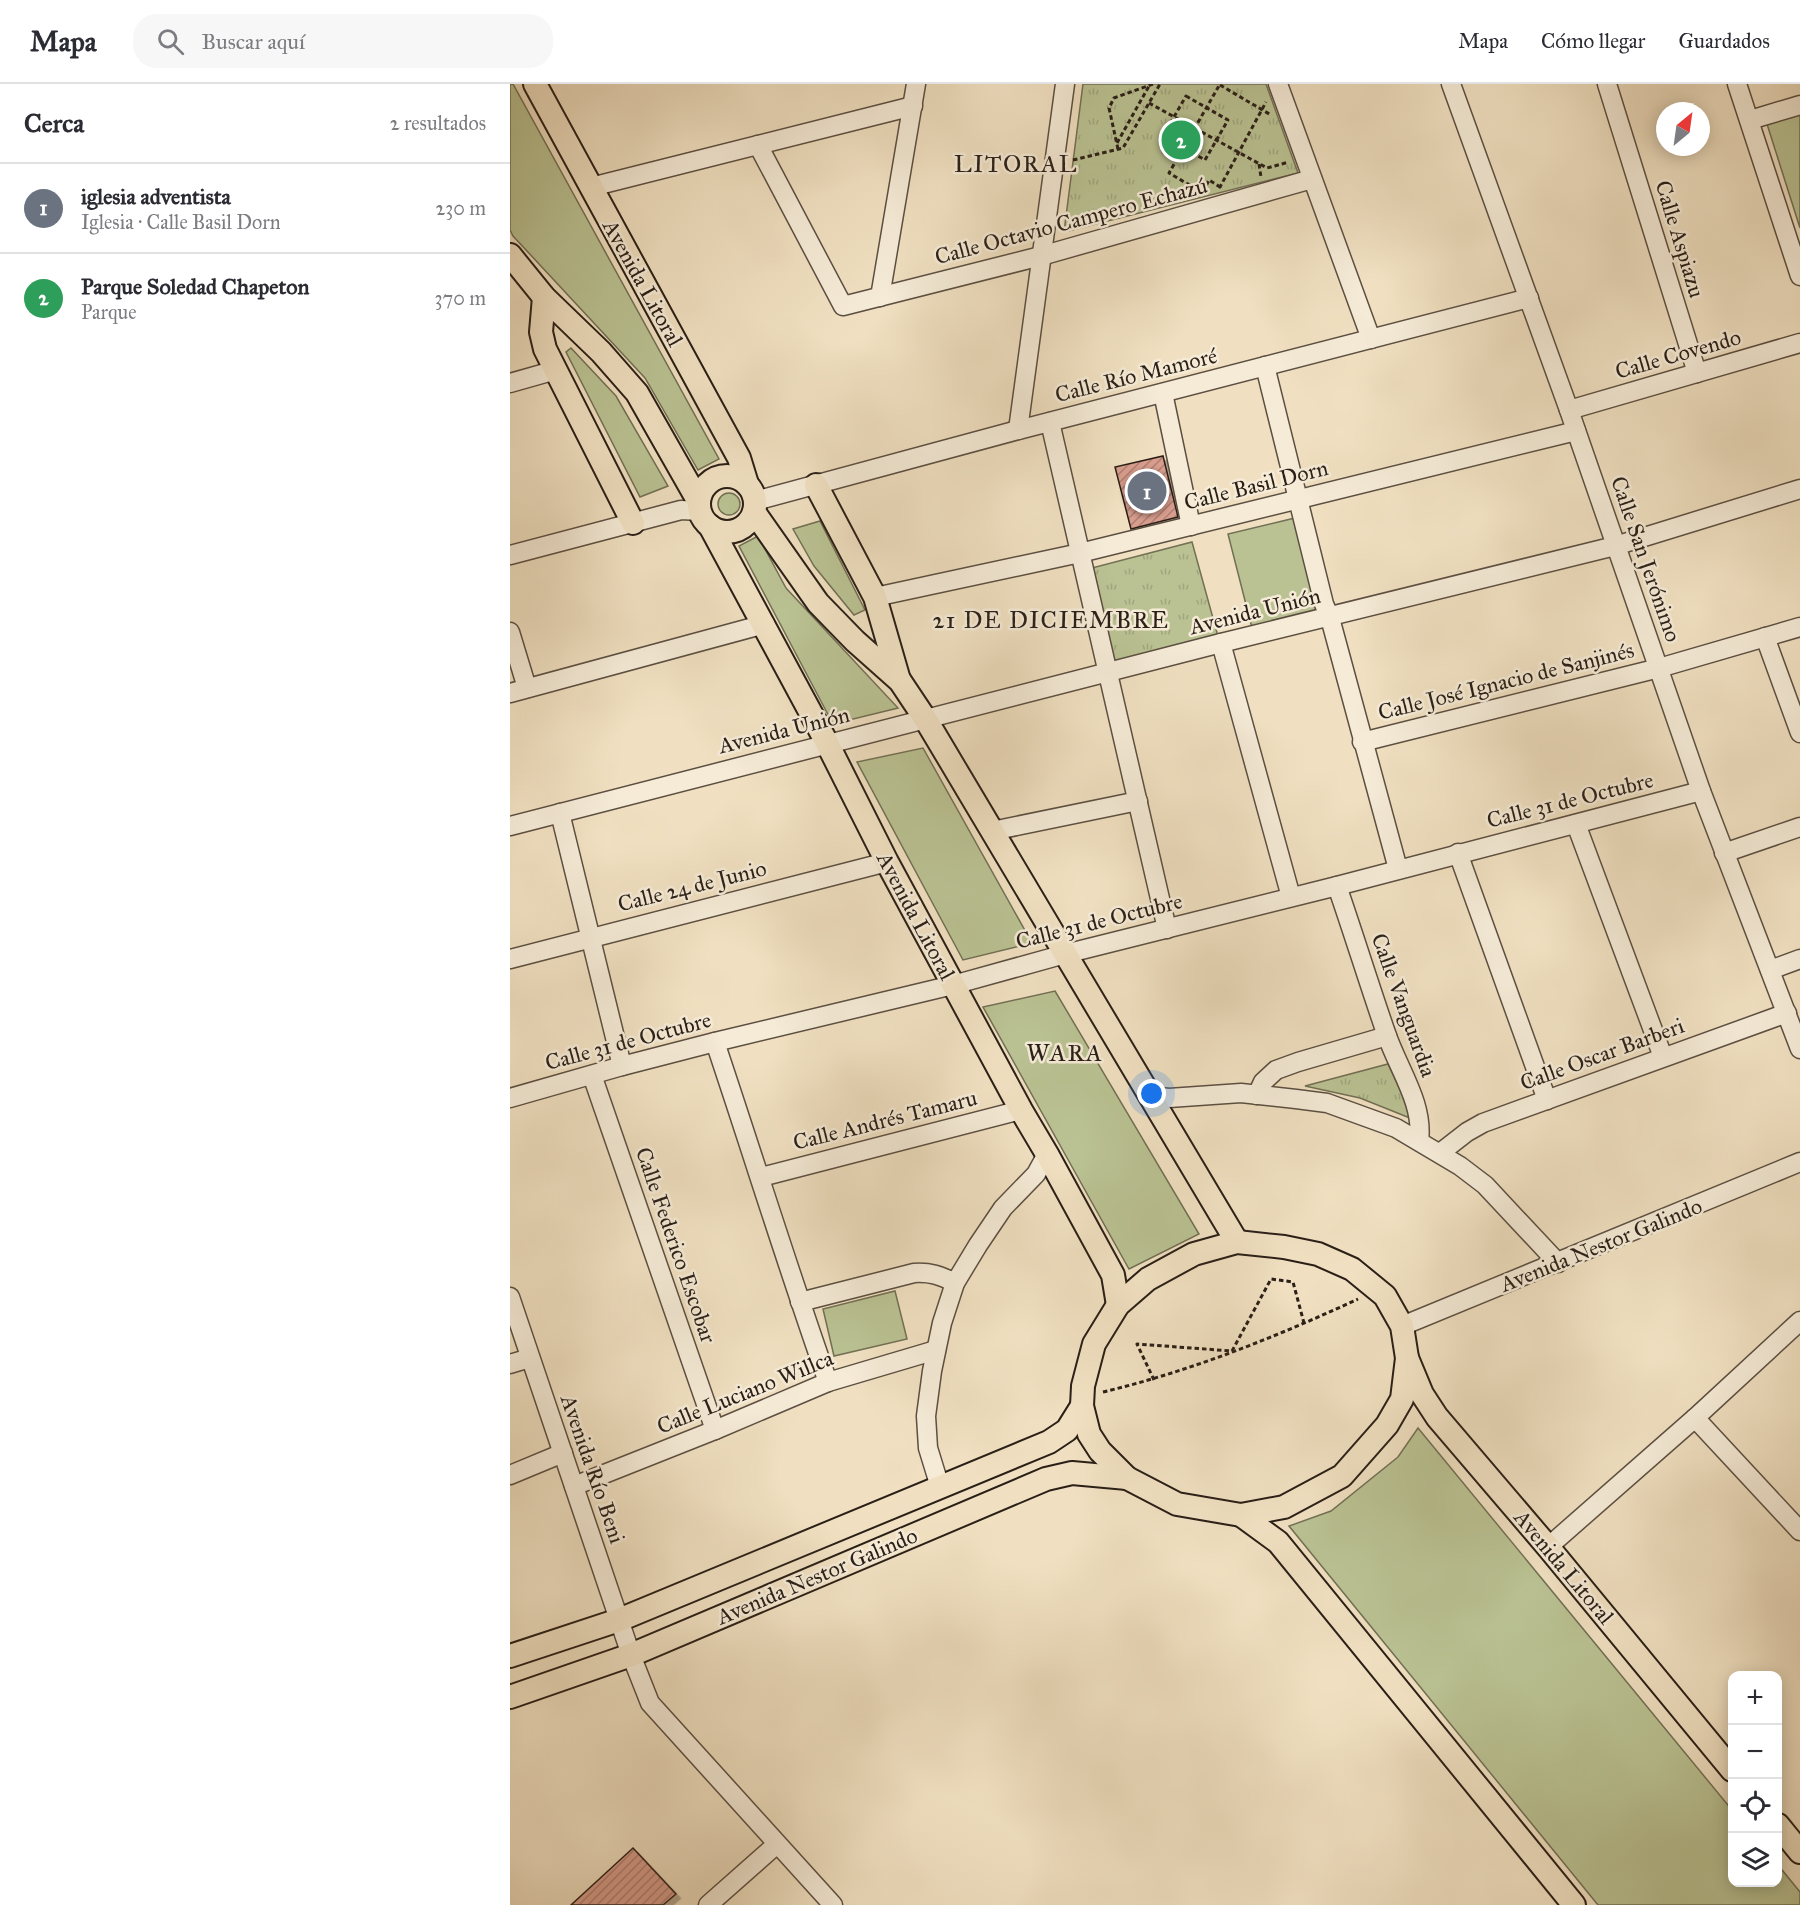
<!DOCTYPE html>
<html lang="es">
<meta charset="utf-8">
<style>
:root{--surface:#fff;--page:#f7f7f7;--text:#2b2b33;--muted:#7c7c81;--line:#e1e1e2;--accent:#8f2418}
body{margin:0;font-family:"IM FELL Great Primer",serif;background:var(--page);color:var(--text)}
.controls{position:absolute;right:18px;bottom:18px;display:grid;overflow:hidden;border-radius:12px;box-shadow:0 3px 15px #0003}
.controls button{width:54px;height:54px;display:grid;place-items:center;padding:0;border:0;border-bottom:2px solid var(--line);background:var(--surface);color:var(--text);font:30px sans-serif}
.compass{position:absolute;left:1146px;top:18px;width:54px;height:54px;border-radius:50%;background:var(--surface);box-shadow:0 3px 15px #0003;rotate:29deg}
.you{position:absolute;left:642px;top:1010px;width:21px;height:21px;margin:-15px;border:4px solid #fff;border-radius:50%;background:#1a73e8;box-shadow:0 0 0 9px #1a73e833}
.badge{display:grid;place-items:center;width:39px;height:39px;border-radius:50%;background:var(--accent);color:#fff;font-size:20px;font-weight:700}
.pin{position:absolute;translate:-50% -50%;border:3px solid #fff;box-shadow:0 2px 6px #0006}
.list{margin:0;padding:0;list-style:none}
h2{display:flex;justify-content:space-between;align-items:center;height:78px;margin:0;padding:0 24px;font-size:26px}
h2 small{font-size:20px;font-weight:400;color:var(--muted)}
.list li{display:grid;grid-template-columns:39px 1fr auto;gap:18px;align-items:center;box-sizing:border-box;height:90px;padding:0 24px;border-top:2px solid var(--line)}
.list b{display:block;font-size:22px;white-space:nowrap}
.list p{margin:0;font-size:20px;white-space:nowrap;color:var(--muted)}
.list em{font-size:20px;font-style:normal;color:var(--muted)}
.icon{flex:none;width:33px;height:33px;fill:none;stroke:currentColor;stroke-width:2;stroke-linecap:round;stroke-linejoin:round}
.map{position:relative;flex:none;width:1290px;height:1821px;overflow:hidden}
header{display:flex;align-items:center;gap:36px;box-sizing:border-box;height:84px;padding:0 30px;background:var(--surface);border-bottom:2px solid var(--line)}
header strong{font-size:28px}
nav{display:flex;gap:33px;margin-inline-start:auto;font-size:21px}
.search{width:420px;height:54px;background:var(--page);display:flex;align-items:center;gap:15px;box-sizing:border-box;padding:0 21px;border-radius:24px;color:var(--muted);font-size:22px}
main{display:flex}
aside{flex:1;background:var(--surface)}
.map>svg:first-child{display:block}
.grass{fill:#bac293;stroke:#727055;stroke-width:1.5}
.park{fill:url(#park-tufts);stroke:#727055;stroke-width:1.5}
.building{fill:url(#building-hatch);stroke:#2a1f17;stroke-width:1.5;filter:url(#shadow)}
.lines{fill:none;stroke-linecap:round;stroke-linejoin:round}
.minor-casing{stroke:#5c4f42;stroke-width:21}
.major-casing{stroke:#2a1f17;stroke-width:26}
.path{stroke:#2a1f17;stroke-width:3;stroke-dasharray:4.5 3;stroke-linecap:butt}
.minor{stroke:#f5ebd7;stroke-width:18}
.major{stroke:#f0e0c1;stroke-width:22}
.labels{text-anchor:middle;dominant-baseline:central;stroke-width:5;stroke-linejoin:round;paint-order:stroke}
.street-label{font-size:22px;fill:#2a1f17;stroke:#f5ebd7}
.neighbourhood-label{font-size:24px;letter-spacing:1.5px;fill:#2a1f17;stroke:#f5ebd7}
</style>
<header>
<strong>Mapa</strong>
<div class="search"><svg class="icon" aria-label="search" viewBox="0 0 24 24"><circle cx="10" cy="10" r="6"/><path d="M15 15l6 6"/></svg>Buscar aquí</div>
<nav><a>Mapa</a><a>Cómo llegar</a><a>Guardados</a></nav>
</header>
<main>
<aside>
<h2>Cerca<small>2 resultados</small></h2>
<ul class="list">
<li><span class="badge" style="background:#6b7280">1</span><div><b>iglesia adventista</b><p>Iglesia · Calle Basil Dorn</p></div><em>230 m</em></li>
<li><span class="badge" style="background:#2e9e5b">2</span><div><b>Parque Soledad Chapeton</b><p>Parque</p></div><em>370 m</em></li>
</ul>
</aside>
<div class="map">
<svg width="1290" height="1821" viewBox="0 0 1290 1821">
<defs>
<pattern id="park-tufts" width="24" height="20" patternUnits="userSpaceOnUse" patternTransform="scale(1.5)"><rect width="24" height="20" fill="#bac293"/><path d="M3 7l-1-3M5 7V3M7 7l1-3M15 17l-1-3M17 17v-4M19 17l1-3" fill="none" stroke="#a0a67e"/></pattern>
<pattern id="building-hatch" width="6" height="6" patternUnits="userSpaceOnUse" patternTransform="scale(1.5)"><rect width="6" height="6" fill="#d89d8d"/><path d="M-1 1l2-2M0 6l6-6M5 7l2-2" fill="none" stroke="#af7f72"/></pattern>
<filter id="shadow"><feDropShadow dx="4.5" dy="4.5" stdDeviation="0" flood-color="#0004"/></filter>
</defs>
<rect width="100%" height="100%" fill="#f0e0c1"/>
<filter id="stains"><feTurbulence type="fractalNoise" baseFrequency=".00333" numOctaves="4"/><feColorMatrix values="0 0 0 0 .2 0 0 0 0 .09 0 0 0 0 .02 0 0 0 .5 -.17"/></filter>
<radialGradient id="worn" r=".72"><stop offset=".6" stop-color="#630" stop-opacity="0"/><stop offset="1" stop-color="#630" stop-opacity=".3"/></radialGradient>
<g class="grass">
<polygon points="0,0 3,0 209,375 188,386 135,294 3,152 0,146"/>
<polygon points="1290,31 1290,144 1257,40"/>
<polygon points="61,264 106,312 158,402 130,413 56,268"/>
<circle cx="219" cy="420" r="11"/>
<polygon points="785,434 809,528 742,544 718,450"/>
<polygon points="310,437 355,526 344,531 304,482 283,445"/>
<polygon points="248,452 276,504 388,624 323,640 229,462"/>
<polygon points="413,664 522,859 453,876 347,678"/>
<polygon points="545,907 689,1150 619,1185 473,923"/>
<polygon points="385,1207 397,1255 324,1272 313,1225"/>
<polygon points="908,1344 1222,1726 1222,1798 1268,1798 1268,1781 1290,1808 1290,1821 1088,1821 779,1442 821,1427 888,1373"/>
</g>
<g class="park">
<polygon points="573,0 756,0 788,89 554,148"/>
<polygon points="682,458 709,556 605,584 578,485"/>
<polygon points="878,980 905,1036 850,1014 795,1002"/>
</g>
<g class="building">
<polygon points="653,372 668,433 621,445 605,383"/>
<polygon points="123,1764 166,1810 153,1821 61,1821"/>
</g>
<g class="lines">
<defs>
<g id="minor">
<polyline points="768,0 861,255"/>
<polyline points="941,0 1059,326 1191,707 1290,965"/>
<polyline points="1097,0 1187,289"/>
<polyline points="1227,0 1290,192"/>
<polyline points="1240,36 1290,21"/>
<polyline points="248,61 333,222 531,172 802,95"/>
<polyline points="81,103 403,22"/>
<polyline points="370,213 406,0"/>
<polyline points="755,282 814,520 820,534 888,785"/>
<polyline points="0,299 46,286"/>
<polyline points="653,309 681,442"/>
<polyline points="1059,326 1290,259"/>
<polyline points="540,338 657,845"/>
<polyline points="508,346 555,0"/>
<polyline points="245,417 508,346 1019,214"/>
<polyline points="0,471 171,426 190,427"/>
<polyline points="365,513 570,469 1066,347"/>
<polyline points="0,548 17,604"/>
<polyline points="1255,553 1290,649"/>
<polyline points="711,559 781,813"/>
<polyline points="0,609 255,540"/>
<polyline points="852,658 1149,584 1290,543"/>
<polyline points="50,729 112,982"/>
<polyline points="1066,740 1153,973"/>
<polyline points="0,742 711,559 1105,462 1290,405"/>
<polyline points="482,747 628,717"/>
<polyline points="948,769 1037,1016"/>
<polyline points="1214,769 1290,743"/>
<path d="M827,802C844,851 859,900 876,949C888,985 914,1019 909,1057"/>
<polyline points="0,875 377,778"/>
<polyline points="1260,886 1290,875"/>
<path d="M205,958C243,1071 278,1185 318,1298"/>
<polyline points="82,991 205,1346"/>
<polyline points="747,1011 753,998 766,986 788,978 877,952"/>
<polyline points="640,1012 659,1014 731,1009 786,1015 817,1019 886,1044 950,1082 975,1101 1048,1179"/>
<polyline points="0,1014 112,982 205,958 443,901 555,870 827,802 1191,707"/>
<polyline points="930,1069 957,1048 973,1039 1277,929"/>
<polyline points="251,1093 511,1026"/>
<polyline points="0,1213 121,1571 140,1619 323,1821"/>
<path d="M290,1218L404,1189C420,1188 430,1191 445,1199"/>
<polyline points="892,1242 1290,1078"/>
<polyline points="0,1280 20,1274"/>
<polyline points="1185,1334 1290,1447"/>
<polyline points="0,1391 53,1369"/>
<polyline points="64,1402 205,1346 318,1298 426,1266"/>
<polyline points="430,1403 418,1364 416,1332 422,1287 432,1239 445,1199 468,1161 493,1124 526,1090 537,1070"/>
<polyline points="1038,1463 1185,1334 1290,1237"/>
<polyline points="198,1821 267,1760"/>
</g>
<g id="major">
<polyline points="25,0 229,374 237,400"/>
<polyline points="0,171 34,213 91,268 127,309 189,418"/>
<polyline points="34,213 31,248 35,265 123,439"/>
<circle cx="217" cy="420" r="28"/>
<polyline points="306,401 365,513 389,596"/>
<polyline points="244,428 308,519 345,557 390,597 416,636 727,1158"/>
<polyline points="200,442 317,659 377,778 511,1026 537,1070 603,1191 608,1221"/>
<polygon points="727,1158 774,1163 808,1170 842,1185 875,1212 892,1242 897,1274 892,1315 877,1341 832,1392 774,1423 731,1431 667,1420 617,1394 590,1367 579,1350 572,1322 573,1302 584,1260 608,1221 638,1195 684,1170"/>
<polyline points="897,1274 912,1310 927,1333 1038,1463 1222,1686"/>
<polyline points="731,1431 768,1458 1064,1821"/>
<polyline points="0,1572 109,1536 539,1358 557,1346 572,1322"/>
<polyline points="0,1613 121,1571 536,1395 562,1389 617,1394"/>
<polyline points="1268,1741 1290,1768"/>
</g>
</defs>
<use href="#minor" class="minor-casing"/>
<use href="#major" class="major-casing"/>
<g class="path">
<polyline points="710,1 761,31"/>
<polygon points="676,12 718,36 695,76 653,52"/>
<polyline points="639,19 757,84 779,78"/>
<polyline points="607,59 639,2"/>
<polyline points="608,65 599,24 604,14 643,0"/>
<polyline points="563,76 613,64 650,0"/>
<polyline points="749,80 751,93"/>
<polyline points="711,104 710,103 756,18"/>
<polyline points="693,108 699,96 710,103"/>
<polyline points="693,109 659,89 710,0"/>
<polyline points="644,1296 627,1260 722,1267 761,1195 783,1198 794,1239"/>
<path d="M593,1308C681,1287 766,1253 848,1215"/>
</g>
<use href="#minor" class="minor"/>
<use href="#major" class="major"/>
</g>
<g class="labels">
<g class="street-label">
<text transform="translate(561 137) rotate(-15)">Calle Octavio Campero Echazú</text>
<text transform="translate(1170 155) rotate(73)">Calle Aspiazu</text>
<text transform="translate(133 199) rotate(61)">Avenida Litoral</text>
<text transform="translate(1168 270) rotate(-16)">Calle Covendo</text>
<text transform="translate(626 291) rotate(-14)">Calle Río Mamoré</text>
<text transform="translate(746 401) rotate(-14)">Calle Basil Dorn</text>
<text transform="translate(1136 475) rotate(71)">Calle San Jerónimo</text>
<text transform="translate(745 527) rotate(-14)">Avenida Unión</text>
<text transform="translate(996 597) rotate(-14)">Calle José Ignacio de Sanjinés</text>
<text transform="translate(274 646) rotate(-14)">Avenida Unión</text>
<text transform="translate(1060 716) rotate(-14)">Calle 31 de Octubre</text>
<text transform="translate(182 802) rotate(-14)">Calle 24 de Junio</text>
<text transform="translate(406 832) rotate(62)">Avenida Litoral</text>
<text transform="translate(589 837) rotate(-14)">Calle 31 de Octubre</text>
<text transform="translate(894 921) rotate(70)">Calle Vanguardia</text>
<text transform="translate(118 957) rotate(-15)">Calle 31 de Octubre</text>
<text transform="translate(1092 970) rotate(-20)">Calle Oscar Barberi</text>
<text transform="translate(375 1036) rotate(-14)">Calle Andrés Tamaru</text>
<text transform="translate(166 1161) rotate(71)">Calle Federico Escobar</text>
<text transform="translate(1091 1161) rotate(-22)">Avenida Nestor Galindo</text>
<text transform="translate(235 1308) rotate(-22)">Calle Luciano Willca</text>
<text transform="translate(83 1385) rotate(71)">Avenida Río Beni</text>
<text transform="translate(1054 1483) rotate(50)">Avenida Litoral</text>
<text transform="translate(307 1492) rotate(-23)">Avenida Nestor Galindo</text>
</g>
<g class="neighbourhood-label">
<text x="506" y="80">LITORAL</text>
<text x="541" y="536">21 DE DICIEMBRE</text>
<text x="555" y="969">WARA</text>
</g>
</g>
<rect width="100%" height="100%" filter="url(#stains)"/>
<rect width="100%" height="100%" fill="url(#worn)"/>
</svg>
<div class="controls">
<button>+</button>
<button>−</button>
<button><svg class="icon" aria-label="locate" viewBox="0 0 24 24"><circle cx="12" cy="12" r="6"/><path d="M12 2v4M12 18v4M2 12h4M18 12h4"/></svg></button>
<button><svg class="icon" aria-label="layers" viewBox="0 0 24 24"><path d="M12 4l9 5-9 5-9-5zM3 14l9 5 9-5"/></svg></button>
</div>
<svg class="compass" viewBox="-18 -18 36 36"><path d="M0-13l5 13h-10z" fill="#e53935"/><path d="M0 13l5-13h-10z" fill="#7c7c81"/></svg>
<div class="you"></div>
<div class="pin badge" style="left:637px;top:407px;background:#6b7280">1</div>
<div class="pin badge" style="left:671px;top:56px;background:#2e9e5b">2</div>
</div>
</main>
